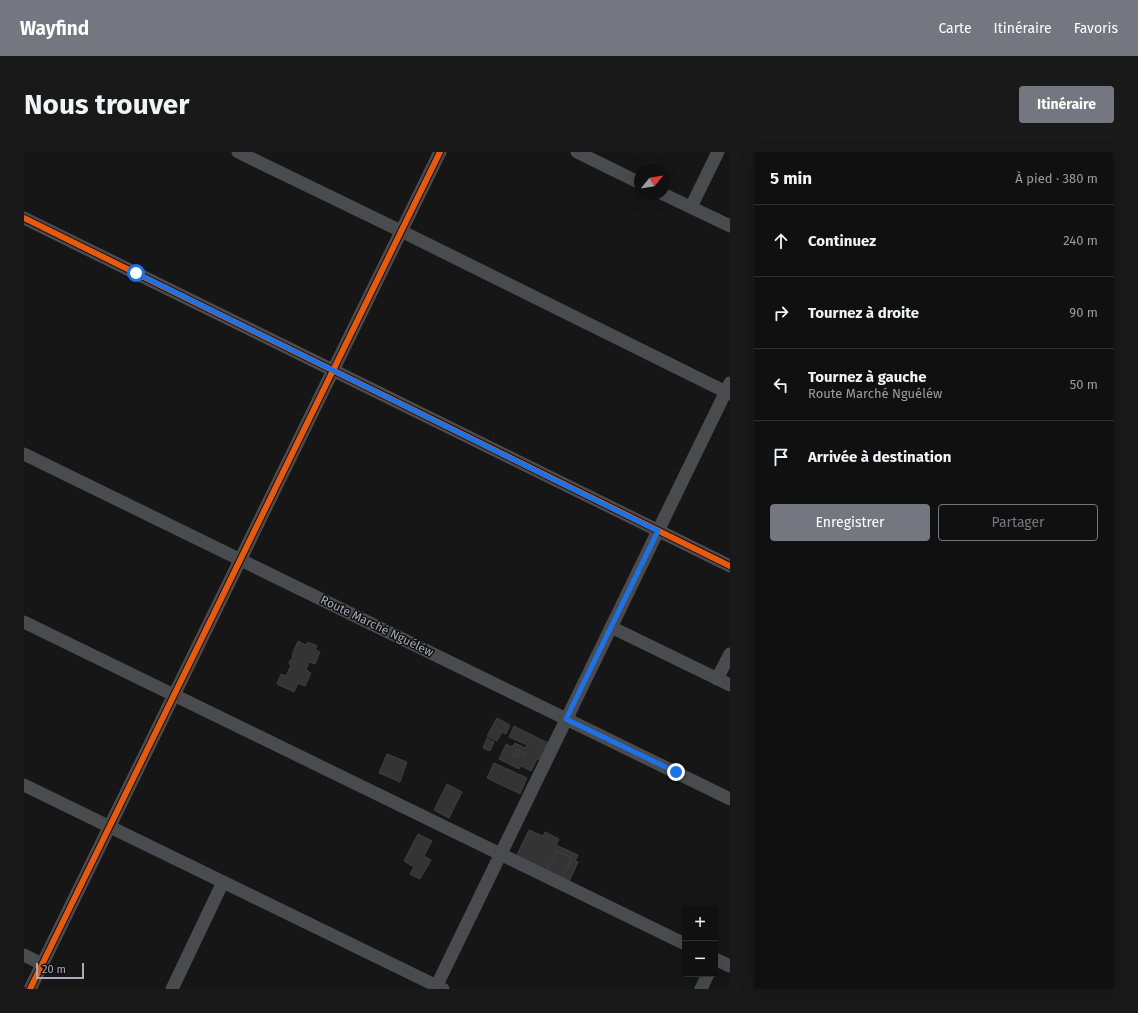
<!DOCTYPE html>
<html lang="fr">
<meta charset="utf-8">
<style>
:root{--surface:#101010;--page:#191919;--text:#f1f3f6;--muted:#9c9d9f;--line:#303030;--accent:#74777f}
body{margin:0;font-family:"Fira Sans",sans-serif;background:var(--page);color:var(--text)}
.controls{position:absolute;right:12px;bottom:12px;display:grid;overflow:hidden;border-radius:4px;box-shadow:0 4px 16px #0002}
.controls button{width:36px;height:36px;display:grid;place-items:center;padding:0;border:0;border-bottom:1px solid var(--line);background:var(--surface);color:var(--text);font:20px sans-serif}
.compass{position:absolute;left:610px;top:12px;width:36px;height:36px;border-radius:50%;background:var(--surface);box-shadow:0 4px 16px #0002;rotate:60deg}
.scale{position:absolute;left:12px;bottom:10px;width:48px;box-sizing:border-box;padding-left:4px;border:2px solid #a7abb7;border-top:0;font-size:11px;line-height:14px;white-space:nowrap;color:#a7abb7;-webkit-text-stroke:3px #101012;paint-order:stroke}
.stop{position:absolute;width:12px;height:12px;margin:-9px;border:3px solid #1a73e8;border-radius:50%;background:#fff}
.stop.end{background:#1a73e8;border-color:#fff;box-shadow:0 1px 4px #0008}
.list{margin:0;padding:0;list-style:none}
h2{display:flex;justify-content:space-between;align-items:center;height:52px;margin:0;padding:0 16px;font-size:17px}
h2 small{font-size:13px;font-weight:400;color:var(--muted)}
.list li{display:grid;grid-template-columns:26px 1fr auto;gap:12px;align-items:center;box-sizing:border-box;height:72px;padding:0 16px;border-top:1px solid var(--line)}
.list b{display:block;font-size:15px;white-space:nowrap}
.list p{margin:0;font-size:13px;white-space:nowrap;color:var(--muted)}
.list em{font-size:13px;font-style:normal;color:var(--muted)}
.actions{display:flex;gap:8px;padding:12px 16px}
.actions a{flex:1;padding:9px 0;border:1px solid var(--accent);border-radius:4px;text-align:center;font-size:14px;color:var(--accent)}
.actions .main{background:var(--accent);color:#fff}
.icon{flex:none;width:22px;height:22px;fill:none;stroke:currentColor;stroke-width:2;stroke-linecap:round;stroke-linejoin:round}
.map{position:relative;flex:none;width:706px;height:837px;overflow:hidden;border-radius:4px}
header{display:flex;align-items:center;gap:24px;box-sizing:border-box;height:56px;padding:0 20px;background:var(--accent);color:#fff}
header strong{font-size:19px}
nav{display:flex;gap:22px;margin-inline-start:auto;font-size:14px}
.intro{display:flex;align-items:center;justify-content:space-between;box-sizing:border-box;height:96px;padding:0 24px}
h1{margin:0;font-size:28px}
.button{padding:10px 18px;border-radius:4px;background:var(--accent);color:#fff;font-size:14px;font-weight:700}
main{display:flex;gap:24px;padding:0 24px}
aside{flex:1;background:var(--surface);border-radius:4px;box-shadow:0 4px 16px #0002}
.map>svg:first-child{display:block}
.building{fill:#343435;stroke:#3e3f42;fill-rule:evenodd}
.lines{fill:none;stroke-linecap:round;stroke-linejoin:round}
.minor{stroke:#4a4b4f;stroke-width:13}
.cycleway-casing{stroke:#101012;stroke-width:8}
.cycleway{stroke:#e8590c;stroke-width:6}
.route{stroke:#1a73e8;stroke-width:5}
.labels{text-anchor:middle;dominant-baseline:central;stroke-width:3;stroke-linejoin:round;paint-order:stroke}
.street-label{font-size:12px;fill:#a7abb7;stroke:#101012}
</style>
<header>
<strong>Wayfind</strong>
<nav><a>Carte</a><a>Itinéraire</a><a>Favoris</a></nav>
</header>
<div class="intro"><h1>Nous trouver</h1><a class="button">Itinéraire</a></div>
<main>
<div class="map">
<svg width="706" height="837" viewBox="0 0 706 837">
<rect width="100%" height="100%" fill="#161616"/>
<g class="building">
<polygon points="274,489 282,493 284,490 293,494 291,498 296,500 291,512 285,510 282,518 287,521 281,534 274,531 270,540 253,532 257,522 262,524 267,513 265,512 266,508 267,509 269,504 268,503"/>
<polygon points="473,566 486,573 482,582 478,580 473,589 463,584"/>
<path d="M490,574L524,591L515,608L513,607L507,619L497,614L495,617L475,607L482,592L488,595L491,591L501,596L503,593L485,585ZM492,597L502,602L500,605L494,602L493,605L489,604Z"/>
<polygon points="463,586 470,590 466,599 459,596"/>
<polygon points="492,597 502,602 500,605 494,602 493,605 489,604"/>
<polygon points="363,602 383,610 376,630 355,621"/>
<polygon points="470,611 503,626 496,642 463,626"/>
<polygon points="423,632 438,640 425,666 410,658"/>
<path d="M505,678L519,684L521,680L535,687L532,693L554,703L551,709L554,710L543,734L490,709ZM533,699L548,706L536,729L521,722Z"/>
<polygon points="394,682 408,689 400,704 407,708 396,727 386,722 390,715 380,709"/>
<polygon points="533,699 548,706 536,729 521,722"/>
</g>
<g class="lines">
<g class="minor">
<polyline points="214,0 377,79 706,242"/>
<polyline points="553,0 616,31"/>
<polyline points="639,42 706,74"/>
<polyline points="667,55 694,0"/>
<polyline points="0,66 706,414"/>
<polyline points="0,302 706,647"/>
<polyline points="0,470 661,792"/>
<polyline points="587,475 706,533"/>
<polyline points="693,527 706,502"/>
<polyline points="0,633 419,837"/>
<polyline points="0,803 18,812"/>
<polyline points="691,807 706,814"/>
<polyline points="6,837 416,0"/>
<polyline points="148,837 199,730"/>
<polyline points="411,837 706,231"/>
<polyline points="677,837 684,822"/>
</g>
<defs>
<g id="cycleway">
<polyline points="0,66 706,414"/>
<polyline points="6,837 416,0"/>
</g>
</defs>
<use href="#cycleway" class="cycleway-casing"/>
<use href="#cycleway" class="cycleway"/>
</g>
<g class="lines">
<polyline class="route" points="112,121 634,379 542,567 652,620"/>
</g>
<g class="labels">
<g class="street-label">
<text transform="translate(353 474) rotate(26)">Route Marché Nguéléw</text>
</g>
</g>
</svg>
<div class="controls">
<button>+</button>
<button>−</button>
</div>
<svg class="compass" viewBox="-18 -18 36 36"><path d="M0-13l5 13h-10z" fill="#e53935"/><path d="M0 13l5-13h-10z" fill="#9c9d9f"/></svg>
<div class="scale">20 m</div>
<div class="stop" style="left:112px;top:121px"></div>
<div class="stop end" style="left:652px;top:620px"></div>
</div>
<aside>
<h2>5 min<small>À pied · 380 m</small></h2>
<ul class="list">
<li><svg class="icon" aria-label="ahead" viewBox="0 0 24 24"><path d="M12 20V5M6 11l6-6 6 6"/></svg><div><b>Continuez</b></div><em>240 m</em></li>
<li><svg class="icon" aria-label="right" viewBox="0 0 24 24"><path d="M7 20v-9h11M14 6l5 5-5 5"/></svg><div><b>Tournez à droite</b></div><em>90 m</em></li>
<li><svg class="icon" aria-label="left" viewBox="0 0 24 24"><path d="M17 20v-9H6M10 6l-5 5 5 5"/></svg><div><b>Tournez à gauche</b><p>Route Marché Nguéléw</p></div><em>50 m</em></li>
<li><svg class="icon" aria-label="arrive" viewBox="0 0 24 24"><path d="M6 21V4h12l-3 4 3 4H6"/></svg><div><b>Arrivée à destination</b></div></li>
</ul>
<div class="actions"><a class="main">Enregistrer</a><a>Partager</a></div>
</aside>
</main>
